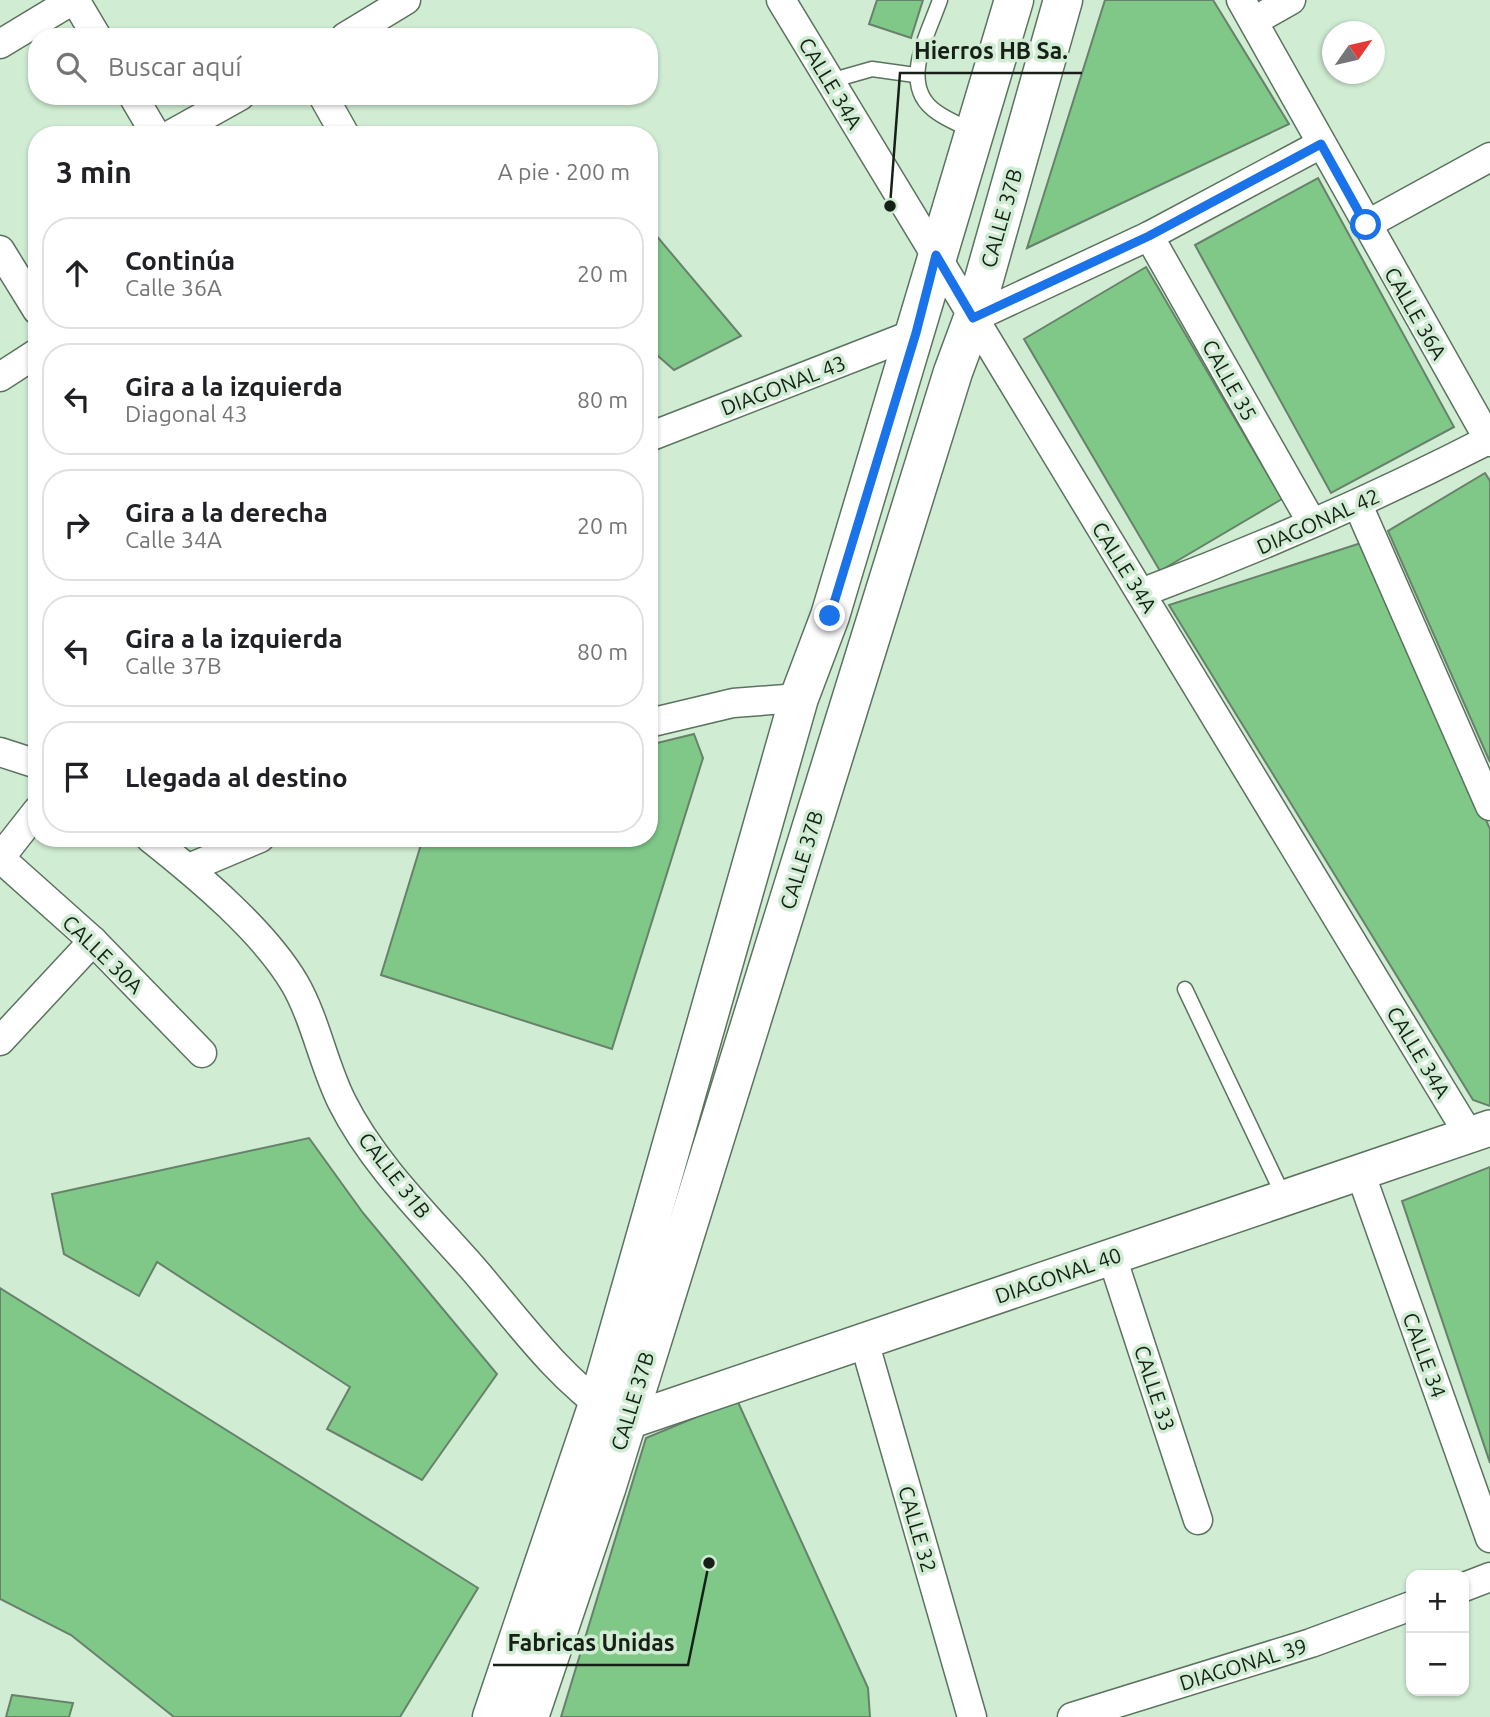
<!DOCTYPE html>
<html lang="es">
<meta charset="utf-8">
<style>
:root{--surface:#fff;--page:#f2f2f2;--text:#202124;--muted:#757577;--line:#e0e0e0}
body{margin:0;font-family:Ubuntu,sans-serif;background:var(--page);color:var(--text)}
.controls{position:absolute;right:21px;bottom:21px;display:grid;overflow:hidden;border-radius:14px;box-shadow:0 2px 5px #0004}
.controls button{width:63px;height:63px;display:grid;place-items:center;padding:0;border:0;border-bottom:2px solid var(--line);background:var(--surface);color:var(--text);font:35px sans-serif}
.compass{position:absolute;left:1322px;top:21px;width:63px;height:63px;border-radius:50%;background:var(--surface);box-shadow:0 2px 5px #0004;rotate:56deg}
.stop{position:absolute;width:21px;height:21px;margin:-16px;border:5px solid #1a73e8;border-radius:50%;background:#fff}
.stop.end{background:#1a73e8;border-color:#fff;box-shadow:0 2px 7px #0008}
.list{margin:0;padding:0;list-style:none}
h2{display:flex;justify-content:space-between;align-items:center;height:91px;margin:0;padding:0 28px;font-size:30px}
h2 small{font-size:23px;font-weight:400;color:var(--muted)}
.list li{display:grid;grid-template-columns:46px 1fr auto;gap:21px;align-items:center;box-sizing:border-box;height:112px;margin:0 14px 14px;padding:0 14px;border:2px solid var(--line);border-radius:28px}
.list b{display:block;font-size:26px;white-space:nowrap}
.list p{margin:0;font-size:23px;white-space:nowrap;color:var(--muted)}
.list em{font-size:23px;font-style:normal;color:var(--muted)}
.icon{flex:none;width:38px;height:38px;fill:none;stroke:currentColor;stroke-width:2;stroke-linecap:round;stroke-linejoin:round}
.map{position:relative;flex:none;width:1490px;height:1717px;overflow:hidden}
.search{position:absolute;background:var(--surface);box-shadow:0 2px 5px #0004;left:28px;top:28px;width:630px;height:77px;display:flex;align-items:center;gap:18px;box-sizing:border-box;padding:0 24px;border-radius:28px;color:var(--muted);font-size:26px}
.panel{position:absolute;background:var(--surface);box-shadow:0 2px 5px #0004;left:28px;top:126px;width:630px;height:721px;border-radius:28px}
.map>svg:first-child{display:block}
.building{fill:#7fc888;stroke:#68816b;stroke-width:2}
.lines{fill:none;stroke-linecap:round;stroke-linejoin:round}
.service-casing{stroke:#5b735e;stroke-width:17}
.minor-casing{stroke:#5b735e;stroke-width:31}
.tertiary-casing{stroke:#5b735e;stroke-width:38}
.secondary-casing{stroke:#5b735e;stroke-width:41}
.service{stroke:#fff;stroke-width:14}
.minor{stroke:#fff;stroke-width:28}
.tertiary{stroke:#fff;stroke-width:35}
.secondary{stroke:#fff;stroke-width:38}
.route{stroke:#1a73e8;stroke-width:9}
.labels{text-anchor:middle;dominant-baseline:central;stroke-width:7;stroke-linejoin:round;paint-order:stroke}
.street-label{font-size:21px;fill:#162017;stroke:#d0ecd3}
.leader{fill:none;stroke:#162017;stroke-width:2.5}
.callout-dot{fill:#162017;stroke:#d0ecd3;stroke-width:2.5}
.callout-label{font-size:23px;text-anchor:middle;font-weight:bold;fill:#162017;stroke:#d0ecd3;stroke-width:7;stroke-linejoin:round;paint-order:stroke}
</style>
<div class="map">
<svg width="1490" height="1717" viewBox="0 0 1490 1717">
<rect width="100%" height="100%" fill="#d0ecd3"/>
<g class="building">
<polygon points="877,0 923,0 911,38 869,24"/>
<polygon points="1105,0 1213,0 1289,124 1027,248"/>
<polygon points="1318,178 1454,427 1331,493 1195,245"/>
<polygon points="649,227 741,336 674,370 649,348"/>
<polygon points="1146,267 1282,499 1160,571 1024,339"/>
<polygon points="1485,473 1490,481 1490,762 1388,531"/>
<polygon points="1361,543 1490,829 1490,1106 1473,1100 1169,605"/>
<polygon points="694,734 703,758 612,1049 381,975 423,838 649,838 649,745"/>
<polygon points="309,1138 363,1213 497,1374 422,1480 327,1429 350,1387 157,1262 139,1296 64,1254 52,1194"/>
<polygon points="1490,1167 1490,1463 1402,1201"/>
<polygon points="0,1288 478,1588 400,1717 174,1717 71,1635 0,1599"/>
<polygon points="737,1400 868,1688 870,1717 561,1717 646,1438"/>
<polygon points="12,1695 73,1703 69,1717 6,1717"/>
</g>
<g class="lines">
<defs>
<g id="service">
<path d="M940,0C928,35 897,87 938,113C948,120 961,125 972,131"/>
<polyline points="830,81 872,69 915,75"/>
<polyline points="1185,989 1284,1197"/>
</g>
<g id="minor">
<polyline points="75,0 97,37"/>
<polyline points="781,0 1469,1135"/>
<polyline points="1241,0 1490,442"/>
<polyline points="1254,21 1291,0"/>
<polyline points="345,37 406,0"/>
<polyline points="0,44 73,0"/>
<polyline points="133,96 156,135"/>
<polyline points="323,96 345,135"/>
<polyline points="170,135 240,96"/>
<polyline points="1366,225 1490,157"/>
<polyline points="1149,236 1312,523"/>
<polyline points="0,250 37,310"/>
<polyline points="973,318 1149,236 1321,144"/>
<polyline points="0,377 37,353"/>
<polyline points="649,437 916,333"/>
<polyline points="1358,505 1490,806"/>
<path d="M1141,593C1261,548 1377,497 1490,439"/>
<polyline points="649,723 733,703 799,698"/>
<polyline points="0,752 37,764"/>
<polyline points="37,811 0,858 93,941 202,1053"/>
<path d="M150,838C198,876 264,931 295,984C316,1021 323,1064 342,1102C374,1166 429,1218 476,1272C517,1320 558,1377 611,1413"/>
<polyline points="189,868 260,838"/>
<polyline points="0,1041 93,941"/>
<polyline points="1360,1172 1490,1538"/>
<polyline points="1112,1257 1198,1520"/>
<polyline points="864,1341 972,1717"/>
<polyline points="1464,1587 1490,1577"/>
<polyline points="1072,1717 1311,1643 1411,1606"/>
</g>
<polyline id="tertiary" points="626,1422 1490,1128"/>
<g id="secondary">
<polyline points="492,1717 598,1404 799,698 830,616 1014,0"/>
<polyline points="529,1717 606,1489 953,372 973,318 1063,0"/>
</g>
</defs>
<use href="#service" class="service-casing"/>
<use href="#minor" class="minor-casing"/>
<use href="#tertiary" class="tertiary-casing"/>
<use href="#secondary" class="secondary-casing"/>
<use href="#service" class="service"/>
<use href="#minor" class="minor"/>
<use href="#tertiary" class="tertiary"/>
<use href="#secondary" class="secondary"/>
</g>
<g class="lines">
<polyline class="route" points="830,616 916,333 936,255 973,318 1149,236 1321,144 1366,225"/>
</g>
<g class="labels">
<g class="street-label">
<text transform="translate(831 83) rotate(59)">CALLE 34A</text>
<text transform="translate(1001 218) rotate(-74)">CALLE 37B</text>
<text transform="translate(1416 313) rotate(60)">CALLE 36A</text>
<text transform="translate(1230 380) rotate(61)">CALLE 35</text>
<text transform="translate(783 385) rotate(-21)">DIAGONAL 43</text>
<text transform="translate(1318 521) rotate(-24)">DIAGONAL 42</text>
<text transform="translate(1125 567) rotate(58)">CALLE 34A</text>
<text transform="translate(801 860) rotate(-73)">CALLE 37B</text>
<text transform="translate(103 954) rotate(44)">CALLE 30A</text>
<text transform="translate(1419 1052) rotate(59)">CALLE 34A</text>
<text transform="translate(395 1175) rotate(52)">CALLE 31B</text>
<text transform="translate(1058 1275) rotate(-19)">DIAGONAL 40</text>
<text transform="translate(1425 1355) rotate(70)">CALLE 34</text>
<text transform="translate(1155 1388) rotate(72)">CALLE 33</text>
<text transform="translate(632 1401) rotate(-73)">CALLE 37B</text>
<text transform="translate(918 1529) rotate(74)">CALLE 32</text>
<text transform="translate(1243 1664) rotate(-17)">DIAGONAL 39</text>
</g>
</g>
<path class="leader" d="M890 206L900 73H1082M709 1563L688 1665H493"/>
<g class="callout-dot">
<circle cx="890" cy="206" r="7"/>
<circle cx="709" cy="1563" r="7"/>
</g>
<g class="callout-label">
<text x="991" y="59">Hierros HB Sa.</text>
<text x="591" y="1651">Fabricas Unidas</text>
</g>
</svg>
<div class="controls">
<button>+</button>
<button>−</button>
</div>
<svg class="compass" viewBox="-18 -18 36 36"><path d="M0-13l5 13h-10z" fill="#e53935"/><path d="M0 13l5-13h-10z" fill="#757577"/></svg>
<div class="stop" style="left:1366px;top:225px"></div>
<div class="stop end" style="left:830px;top:616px"></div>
<div class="search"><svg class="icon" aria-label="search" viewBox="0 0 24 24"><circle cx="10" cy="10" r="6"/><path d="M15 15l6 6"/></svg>Buscar aquí</div>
<section class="panel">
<h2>3 min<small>A pie · 200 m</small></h2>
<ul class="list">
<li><svg class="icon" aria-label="ahead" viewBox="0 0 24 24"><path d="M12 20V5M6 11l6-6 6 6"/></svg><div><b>Continúa</b><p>Calle 36A</p></div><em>20 m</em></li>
<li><svg class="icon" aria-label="left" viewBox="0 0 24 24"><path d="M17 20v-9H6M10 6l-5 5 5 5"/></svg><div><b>Gira a la izquierda</b><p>Diagonal 43</p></div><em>80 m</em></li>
<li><svg class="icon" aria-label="right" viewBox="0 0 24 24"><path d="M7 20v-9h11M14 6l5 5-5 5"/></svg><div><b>Gira a la derecha</b><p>Calle 34A</p></div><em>20 m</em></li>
<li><svg class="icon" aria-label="left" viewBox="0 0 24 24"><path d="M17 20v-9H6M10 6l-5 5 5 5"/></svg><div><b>Gira a la izquierda</b><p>Calle 37B</p></div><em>80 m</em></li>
<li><svg class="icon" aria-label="arrive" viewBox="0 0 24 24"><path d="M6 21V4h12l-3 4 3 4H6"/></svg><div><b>Llegada al destino</b></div></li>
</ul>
</section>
</div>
